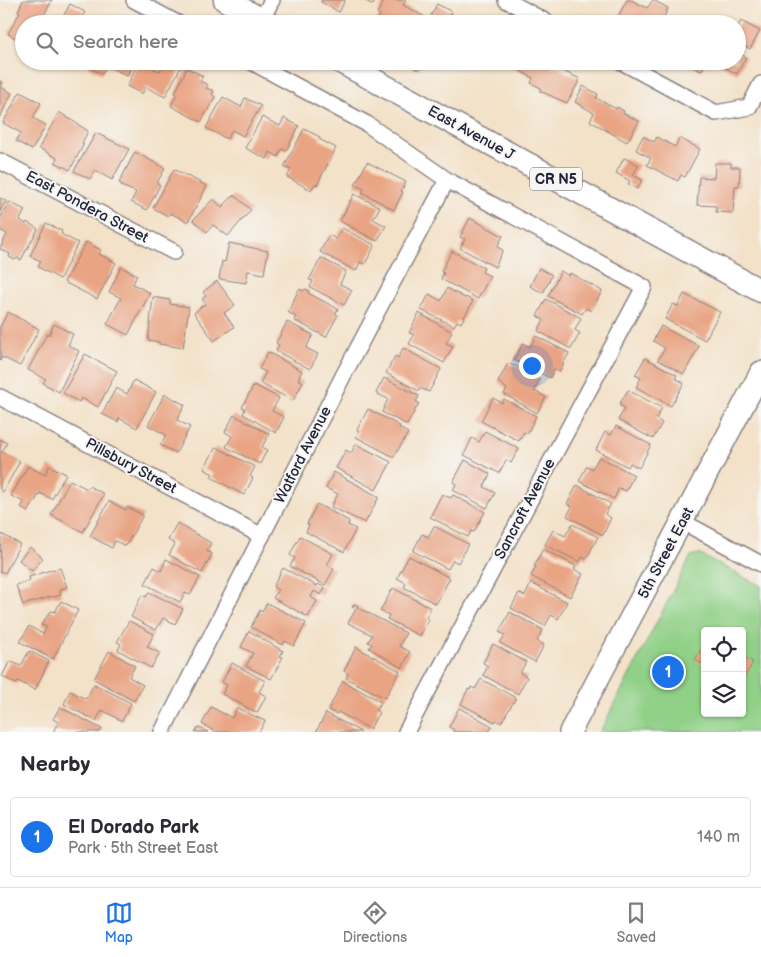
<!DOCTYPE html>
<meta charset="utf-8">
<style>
:root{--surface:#fff;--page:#f2f2f3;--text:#2b2b33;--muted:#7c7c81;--line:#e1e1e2;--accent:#1a73e8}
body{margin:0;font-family:"Balsamiq Sans",sans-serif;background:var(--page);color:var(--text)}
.controls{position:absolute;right:15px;bottom:15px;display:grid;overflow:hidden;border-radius:5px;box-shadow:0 1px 4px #0004}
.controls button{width:45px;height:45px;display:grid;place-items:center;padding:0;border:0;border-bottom:1px solid var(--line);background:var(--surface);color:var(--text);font:25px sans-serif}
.you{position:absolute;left:531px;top:365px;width:18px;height:18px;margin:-12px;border:4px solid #fff;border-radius:50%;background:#1a73e8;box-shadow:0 0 0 8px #1a73e833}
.badge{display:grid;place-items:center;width:32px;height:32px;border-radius:50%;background:var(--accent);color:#fff;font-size:16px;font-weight:700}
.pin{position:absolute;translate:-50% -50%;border:2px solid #fff;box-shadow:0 1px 5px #0006}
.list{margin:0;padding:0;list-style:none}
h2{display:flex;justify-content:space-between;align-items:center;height:65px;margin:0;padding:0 20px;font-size:21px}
h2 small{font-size:16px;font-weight:400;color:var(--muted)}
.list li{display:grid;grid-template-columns:32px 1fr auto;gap:15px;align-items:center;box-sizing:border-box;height:80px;margin:0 10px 10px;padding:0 10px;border:1px solid var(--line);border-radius:5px}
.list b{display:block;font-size:19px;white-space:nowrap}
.list p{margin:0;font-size:16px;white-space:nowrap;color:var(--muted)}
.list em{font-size:16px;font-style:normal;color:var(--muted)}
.icon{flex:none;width:28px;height:28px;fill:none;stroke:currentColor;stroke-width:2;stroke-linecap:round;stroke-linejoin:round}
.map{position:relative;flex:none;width:761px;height:732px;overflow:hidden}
.search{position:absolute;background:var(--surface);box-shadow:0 1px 4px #0004;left:15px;right:15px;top:15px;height:55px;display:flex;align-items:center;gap:12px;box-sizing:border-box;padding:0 18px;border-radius:28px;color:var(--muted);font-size:19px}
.sheet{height:155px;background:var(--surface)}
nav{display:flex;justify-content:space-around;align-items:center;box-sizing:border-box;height:70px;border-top:1px solid var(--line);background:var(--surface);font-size:14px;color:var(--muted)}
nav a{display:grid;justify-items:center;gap:2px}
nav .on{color:var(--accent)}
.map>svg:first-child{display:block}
.green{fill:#90d087;stroke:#597961;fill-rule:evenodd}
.building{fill:#e9a484}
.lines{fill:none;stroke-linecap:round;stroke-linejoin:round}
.street-casing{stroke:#8a8282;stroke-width:18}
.secondary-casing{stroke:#8a8282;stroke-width:24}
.primary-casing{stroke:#8a8282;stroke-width:25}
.street{stroke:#fff;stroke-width:15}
.secondary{stroke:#fff;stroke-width:21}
.primary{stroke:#fff;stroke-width:22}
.labels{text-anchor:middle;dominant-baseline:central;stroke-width:4;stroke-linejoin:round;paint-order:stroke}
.shield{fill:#f6f6f2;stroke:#626272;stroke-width:1}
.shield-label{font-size:14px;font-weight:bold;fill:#22223b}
.street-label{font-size:15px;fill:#22223b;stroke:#f6f6f2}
</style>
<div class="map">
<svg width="761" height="732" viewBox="0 0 761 732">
<rect width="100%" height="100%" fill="#f6f6f2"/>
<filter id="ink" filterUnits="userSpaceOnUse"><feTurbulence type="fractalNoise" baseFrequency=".02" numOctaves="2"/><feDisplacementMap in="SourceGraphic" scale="10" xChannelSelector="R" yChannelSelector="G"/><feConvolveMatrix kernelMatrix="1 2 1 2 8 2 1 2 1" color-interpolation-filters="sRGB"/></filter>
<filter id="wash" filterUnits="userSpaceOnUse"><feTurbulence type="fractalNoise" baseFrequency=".0096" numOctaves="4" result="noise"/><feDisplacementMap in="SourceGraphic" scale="20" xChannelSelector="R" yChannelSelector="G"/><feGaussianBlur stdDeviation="1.12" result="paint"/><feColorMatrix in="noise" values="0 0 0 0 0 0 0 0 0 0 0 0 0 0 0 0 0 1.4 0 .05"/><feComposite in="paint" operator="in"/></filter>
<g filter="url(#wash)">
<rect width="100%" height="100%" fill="#f3e1c8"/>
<path class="green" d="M699,554L761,586V732H600L691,556ZM705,631H742V713H705Z"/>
<g id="blocks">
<g class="building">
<polygon points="23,0 52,0 43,17 55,24 24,24 24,42 8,34 20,12 18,11"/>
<polygon points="322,0 345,0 339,12 321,2"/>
<polygon points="364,0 375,0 373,5"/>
<polygon points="385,0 406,0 403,5 429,19 437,4 452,12 445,24 385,24 377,20 380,15 377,13"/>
<polygon points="627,0 631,0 647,8 653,0 668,8 663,19 672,24 614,24"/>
<polygon points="70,4 85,12 78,24 59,24"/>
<polygon points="741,21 760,31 750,49 737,42 737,28"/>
<polygon points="737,52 746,57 737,74 713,61 737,61"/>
<polygon points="91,61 134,61 127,76 107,65 102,74 88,67"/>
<polygon points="139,61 152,61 156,63 153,68 160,71 165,61 176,61 182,65 165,97 146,87 142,94 127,86"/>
<polygon points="401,61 422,61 418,70"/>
<polygon points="497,61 508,61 506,66 503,66"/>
<polygon points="516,61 542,61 554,68 555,66 560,68 559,69 580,79 567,103 540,91 541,88 531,83 533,78 513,67"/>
<polygon points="682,61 707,61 701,71"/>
<polygon points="187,68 203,76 200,81 208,85 206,88 214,91 212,94 215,97 201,122 171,106 177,94 175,93"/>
<polygon points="0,81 3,82 1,87 12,93 0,117"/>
<polygon points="583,86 598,94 596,98 616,109 617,107 624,111 623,113 639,121 627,142 590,121 594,113 575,102"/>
<polygon points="20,92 41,103 33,118 46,125 32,150 16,141 21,133 3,123"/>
<polygon points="223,97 241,107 245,98 261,106 243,136 232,130 227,139 206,128"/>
<polygon points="59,112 88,131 82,143 84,144 70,170 55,162 57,158 39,148"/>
<polygon points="262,117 280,126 284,118 299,126 286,151 282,149 278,157 270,152 267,159 245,148"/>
<polygon points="304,129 320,137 319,139 336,148 317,185 315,184 311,190 287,177 291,170 284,167"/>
<polygon points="96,133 129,149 112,180 95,170 90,179 74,171"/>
<polygon points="643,136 654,142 657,137 675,147 679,138 700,149 685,177 681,175 678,181 647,165 651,158 636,150"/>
<polygon points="135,152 165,168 157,183 160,185 147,210 131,202 136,192 121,186 122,184 119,183"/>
<polygon points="624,158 639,165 633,175 642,180 637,189 628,184 630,181 616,173"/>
<polygon points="367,162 406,182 401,191 403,192 394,210 362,192 364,189 355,185"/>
<polygon points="715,163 731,163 731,167 740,167 739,186 735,186 733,213 716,212 716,206 697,205 699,177 714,178"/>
<polygon points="174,169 207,186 188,222 170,213 168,216 153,208"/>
<polygon points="354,194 380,207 373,219 386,226 377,241 340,221"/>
<polygon points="234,195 251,210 228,236 213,225 207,232 193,220 213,199 222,207"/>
<polygon points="0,198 6,201 0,212"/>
<polygon points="9,202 25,210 20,220 26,224 27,222 38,229 21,260 17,258 15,260 9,257 10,254 0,249 7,234 0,230 0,218"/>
<polygon points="470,218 503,236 497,247 503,250 495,267 460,248 465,239 460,237"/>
<polygon points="46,223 62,231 61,234 78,243 60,279 38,267 41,261 30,256"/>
<polygon points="342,228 375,245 365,264 360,262 356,271 320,252 329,235 336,239"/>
<polygon points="86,242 101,250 99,254 116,263 97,299 64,282"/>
<polygon points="229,243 268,251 264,274 248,271 246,283 219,279 222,261 225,262"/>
<polygon points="452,251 484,268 482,272 490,276 478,299 441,279 444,273 441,272"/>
<polygon points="321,258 346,271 340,284 352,290 344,305 310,287 313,281 309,280"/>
<polygon points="121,267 137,275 133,284 150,293 128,335 107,324 121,298 109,292"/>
<polygon points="539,268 552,275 543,293 530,286"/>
<polygon points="561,271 569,276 570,273 602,291 591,311 586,308 582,314 548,296"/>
<polygon points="217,281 235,305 224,313 234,327 214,341 194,313 203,305 206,304 202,299 206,296 203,292"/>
<polygon points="447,288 465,298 466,297 473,301 461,323 457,321 454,326 421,310 429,294 441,301"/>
<polygon points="299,289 303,291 305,289 309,291 308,293 338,309 335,314 338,315 326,337 294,320 296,317 288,312"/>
<polygon points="684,294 720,312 705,340 665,319 673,304 678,306"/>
<polygon points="153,297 170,300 170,304 189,307 183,348 159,344 159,342 148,340"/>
<polygon points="546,299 581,318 575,330 580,333 571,349 538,331 544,320 537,316"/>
<polygon points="8,312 39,329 20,366 2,357 0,361 0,327"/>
<polygon points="419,313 452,332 446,343 453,346 444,363 409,344 414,335 409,333"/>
<polygon points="287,322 313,335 306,348 318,354 310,369 276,351 279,345 276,343"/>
<polygon points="54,324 73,334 68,345 79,351 59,392 43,383 46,379 28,370 47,334 49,335"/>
<polygon points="661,326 699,346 684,374 658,360 665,348 653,341"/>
<polygon points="536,336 569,353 559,372 554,369 550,378 514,360 523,343 530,347"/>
<polygon points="403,348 441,369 429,392 420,388 419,391 386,373 395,356 398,358"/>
<polygon points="268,352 302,371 298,379 303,382 293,401 260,383 266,372 259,369"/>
<polygon points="85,354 117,371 98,407 81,398 79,402 63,393"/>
<polygon points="645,358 677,375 675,378 684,383 671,406 636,387 641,378 635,375"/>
<polygon points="508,363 514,366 515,365 540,379 534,391 546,397 537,413 504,394 507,389 498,382"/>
<polygon points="384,378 419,396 416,402 419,403 407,425 382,412 388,399 376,393"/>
<polygon points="134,380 156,392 137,428 119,418 118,422 102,414 116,388 127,394"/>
<polygon points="254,385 279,398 272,411 284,417 276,433 243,414 245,409 242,407"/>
<polygon points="628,390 662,408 656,419 662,423 653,439 618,420 625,408 619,405"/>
<polygon points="165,394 185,405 177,420 190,427 176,453 160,445 166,435 148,425"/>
<polygon points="493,398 502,403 504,399 536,416 527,434 524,432 519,441 481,421"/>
<polygon points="368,409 400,426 399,428 408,433 394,457 356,437 359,431 357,430"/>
<polygon points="234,415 269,434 262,447 267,450 260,464 226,447 232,436 225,432"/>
<polygon points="616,426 651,445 639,468 630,463 628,467 596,450 605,432 611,435"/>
<polygon points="485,431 519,449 511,463 506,460 499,473 464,455 472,438 479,442"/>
<polygon points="0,439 7,443 2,452 20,461 3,492 0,490"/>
<polygon points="356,444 391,462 376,490 336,468 346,450 351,453"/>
<polygon points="216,447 255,467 250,476 253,478 244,495 211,477 213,474 204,469"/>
<polygon points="599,457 634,475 626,491 619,488 614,499 579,481 587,466 592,469"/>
<polygon points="465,460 490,474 484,487 495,493 487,508 453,490 456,484 453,482"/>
<polygon points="28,466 45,475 49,466 66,474 52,499 40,493 28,512 21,508 24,502 11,496"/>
<polygon points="334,472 379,497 365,523 331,507 338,494 326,488"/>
<polygon points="70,480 87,489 89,486 104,494 83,532 51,515"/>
<polygon points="577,485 611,504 605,514 611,518 603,535 567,516 572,507 567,504"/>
<polygon points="442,494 451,498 453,495 485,512 474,532 471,531 468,537 430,517"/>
<polygon points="109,501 126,510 127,507 143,515 126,546 115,541 112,548 90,536"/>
<polygon points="317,504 349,521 348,525 356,529 344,552 306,532 309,525 307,524"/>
<polygon points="177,523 211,543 207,551 212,554 202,573 169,555 175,544 168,540"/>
<polygon points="572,524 598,537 586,559 582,557 580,562 545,545 553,530 565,536"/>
<polygon points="434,526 468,544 458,563 453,560 448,569 413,551 422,534 428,537"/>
<polygon points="1,534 20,544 5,573 0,571"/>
<polygon points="300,536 333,554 327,565 334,569 325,585 290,566 295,558 290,555"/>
<polygon points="30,547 43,558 32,571 19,560"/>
<polygon points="543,549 576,566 574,569 583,574 570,597 531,576 536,567 534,566"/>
<polygon points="409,556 450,578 436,604 404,587 406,583 397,578"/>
<polygon points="166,559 200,577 190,595 185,593 180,602 145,584 154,567 161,571"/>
<polygon points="60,568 67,587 60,589 61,595 54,597 53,596 23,605 16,585 30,580 29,577 54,569 54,570"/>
<polygon points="283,568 317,586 318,584 325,588 321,595 314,591 311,597 317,601 308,617 273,598 278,590 273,587"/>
<polygon points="531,583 567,602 558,619 551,615 545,626 511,608 519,593 525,596"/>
<polygon points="393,588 431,608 426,617 429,619 420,636 387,619 389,615 380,611"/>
<polygon points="149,592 183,609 175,624 163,618 156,630 131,617 142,595 146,597"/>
<polygon points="61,601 78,610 53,659 20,642 29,626 43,634 47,627 41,625 50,612 52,611 55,612"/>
<polygon points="267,603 306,623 294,646 285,641 283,645 251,627 260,610 262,612"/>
<polygon points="354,604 358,606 357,607 406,633 399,646 410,652 402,668 369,648 372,644 368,642 372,635 348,623 356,609 352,607"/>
<polygon points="510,612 543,630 537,641 544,645 535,662 500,643 505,635 499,632"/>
<polygon points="129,621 154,634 147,647 160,653 151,668 118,650 121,644 117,642"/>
<polygon points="249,631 283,651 280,656 283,657 271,679 246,666 253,653 241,647"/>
<polygon points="705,643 705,665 695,660"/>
<polygon points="493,644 526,662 520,673 527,677 518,694 483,675 488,666 483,663"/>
<polygon points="356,647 400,671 385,698 346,678 348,673 344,671"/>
<polygon points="29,651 49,661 35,690 18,681 16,684 2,676 10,661 21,666"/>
<polygon points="109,651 135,666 129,677 143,685 134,701 94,679"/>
<polygon points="742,656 753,662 742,682"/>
<polygon points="232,663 265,681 259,692 266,696 257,713 222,694 227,685 222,682"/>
<polygon points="481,679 516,698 501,723 496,720 495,722 461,704 468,689 470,690 471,687 475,689"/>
<polygon points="343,681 381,702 376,711 379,712 370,729 338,712 337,714 328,710"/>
<polygon points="94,684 131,703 122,721 102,710 96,721 64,704 70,691 86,699"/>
<polygon points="60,707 102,729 100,732 53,732 58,722 53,719"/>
<polygon points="211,707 232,718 237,708 265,721 259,732 216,732 202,724"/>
<polygon points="459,708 492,726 489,732 453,732 454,730 449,727"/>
<polygon points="326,713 361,732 316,732"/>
<polygon points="198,727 208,732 195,732"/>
</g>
</g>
</g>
<g filter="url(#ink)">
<use href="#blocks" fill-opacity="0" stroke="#8a8282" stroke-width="1"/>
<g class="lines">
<defs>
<g id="street">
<polyline points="134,0 179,24"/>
<polyline points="506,0 550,24"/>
<polyline points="259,24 272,0"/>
<polyline points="250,61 367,124 447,180 644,287 406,732"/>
<polyline points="620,61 716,113 749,107 761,84"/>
<polyline points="0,161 174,252"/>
<polyline points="0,397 262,536"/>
<polyline points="683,522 761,564"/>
<polyline points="162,732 343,376 447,180"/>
</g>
<polyline id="secondary" points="570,732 761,372"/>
<g id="primary">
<polyline points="225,0 270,24"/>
<polyline points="339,61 761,291"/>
</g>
</defs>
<use href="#street" class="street-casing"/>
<use href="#secondary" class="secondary-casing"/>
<use href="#primary" class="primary-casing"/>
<use href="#street" class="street"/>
<use href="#secondary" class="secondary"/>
<use href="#primary" class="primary"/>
</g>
</g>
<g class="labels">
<rect class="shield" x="530" y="167.5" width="52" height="23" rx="4"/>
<g class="shield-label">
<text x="556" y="179">CR N5</text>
</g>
<g class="street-label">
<text transform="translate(471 133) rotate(29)">East Avenue J</text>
<text transform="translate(87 207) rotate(28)">East Pondera Street</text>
<text transform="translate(303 455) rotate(-63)">Watford Avenue</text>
<text transform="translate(131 466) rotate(28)">Pillsbury Street</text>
<text transform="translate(525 509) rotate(-62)">Sancroft Avenue</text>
<text transform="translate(666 553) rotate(-62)">5th Street East</text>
</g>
</g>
</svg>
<div class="controls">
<button><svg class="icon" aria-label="locate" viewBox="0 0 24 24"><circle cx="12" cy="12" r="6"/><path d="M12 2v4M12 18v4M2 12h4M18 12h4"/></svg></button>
<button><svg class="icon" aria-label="layers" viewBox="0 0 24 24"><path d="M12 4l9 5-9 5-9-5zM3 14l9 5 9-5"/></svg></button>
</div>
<div class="you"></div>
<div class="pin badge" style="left:668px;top:672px">1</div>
<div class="search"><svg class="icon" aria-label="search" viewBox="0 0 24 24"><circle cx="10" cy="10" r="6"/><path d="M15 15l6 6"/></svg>Search here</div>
</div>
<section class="sheet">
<h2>Nearby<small></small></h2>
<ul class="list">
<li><span class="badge">1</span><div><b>El Dorado Park</b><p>Park · 5th Street East</p></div><em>140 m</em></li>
</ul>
</section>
<nav>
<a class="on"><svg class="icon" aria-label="map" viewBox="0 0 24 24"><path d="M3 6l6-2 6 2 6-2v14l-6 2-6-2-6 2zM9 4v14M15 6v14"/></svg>Map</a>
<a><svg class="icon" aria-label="directions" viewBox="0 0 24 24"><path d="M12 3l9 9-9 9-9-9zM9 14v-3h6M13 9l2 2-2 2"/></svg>Directions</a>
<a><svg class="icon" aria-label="saved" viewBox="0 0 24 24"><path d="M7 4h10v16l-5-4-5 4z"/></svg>Saved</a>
</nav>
